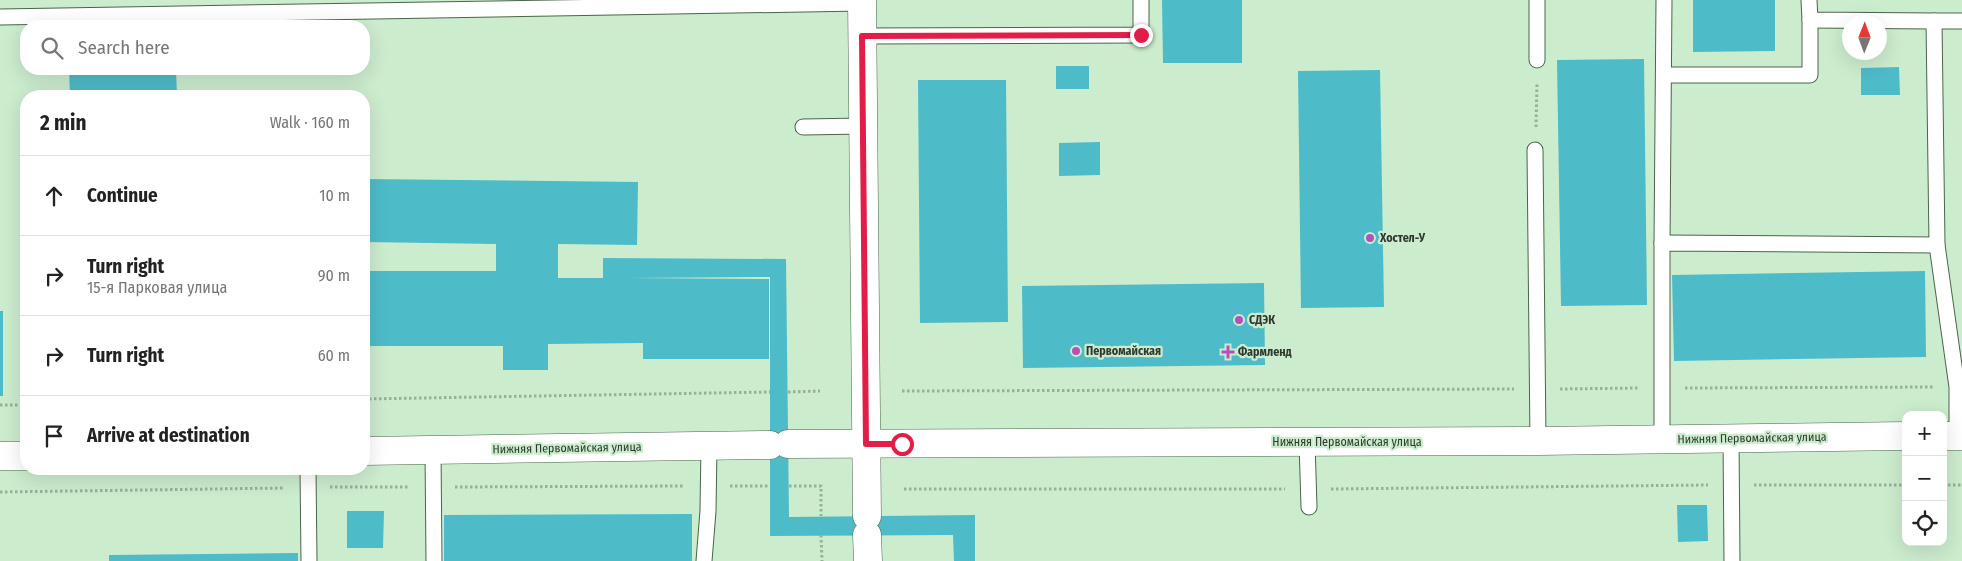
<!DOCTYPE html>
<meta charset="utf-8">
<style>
:root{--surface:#fff;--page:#f6f6f6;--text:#222;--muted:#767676;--line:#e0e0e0}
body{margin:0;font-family:"Fira Sans Condensed",sans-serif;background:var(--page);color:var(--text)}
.controls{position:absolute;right:15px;bottom:15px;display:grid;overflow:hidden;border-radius:10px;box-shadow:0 5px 20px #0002}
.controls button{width:45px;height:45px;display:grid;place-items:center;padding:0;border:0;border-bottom:1px solid var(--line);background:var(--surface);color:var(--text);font:25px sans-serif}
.compass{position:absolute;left:1842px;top:15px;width:45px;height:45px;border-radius:50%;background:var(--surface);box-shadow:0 5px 20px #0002;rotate:1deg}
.stop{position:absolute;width:15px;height:15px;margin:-11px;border:4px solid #e11d48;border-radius:50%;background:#fff}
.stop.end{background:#e11d48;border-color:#fff;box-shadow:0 1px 5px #0008}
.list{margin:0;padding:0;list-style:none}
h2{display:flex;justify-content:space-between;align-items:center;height:65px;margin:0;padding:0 20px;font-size:21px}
h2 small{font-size:16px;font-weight:400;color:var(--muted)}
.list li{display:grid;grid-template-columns:32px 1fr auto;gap:15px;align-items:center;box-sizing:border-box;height:80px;padding:0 20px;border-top:1px solid var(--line)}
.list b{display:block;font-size:19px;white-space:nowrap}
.list p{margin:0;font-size:16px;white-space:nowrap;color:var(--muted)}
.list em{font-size:16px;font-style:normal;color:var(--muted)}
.icon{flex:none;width:28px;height:28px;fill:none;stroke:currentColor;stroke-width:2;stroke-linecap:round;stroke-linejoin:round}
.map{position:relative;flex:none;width:1962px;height:561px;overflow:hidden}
.search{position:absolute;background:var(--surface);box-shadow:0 5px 20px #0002;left:20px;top:20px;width:350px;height:55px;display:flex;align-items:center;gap:12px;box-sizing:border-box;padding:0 18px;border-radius:20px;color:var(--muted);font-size:19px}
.panel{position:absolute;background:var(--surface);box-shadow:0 5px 20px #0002;left:20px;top:90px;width:350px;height:385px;border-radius:20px}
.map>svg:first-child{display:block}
.building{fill:#4ebbc8}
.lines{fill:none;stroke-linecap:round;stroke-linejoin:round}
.lane-casing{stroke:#4a654b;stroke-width:17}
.street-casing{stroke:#4a654b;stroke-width:29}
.secondary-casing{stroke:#4a654b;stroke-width:29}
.path{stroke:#97b099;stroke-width:3;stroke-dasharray:2.5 2.5;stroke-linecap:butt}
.lane{stroke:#fff;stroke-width:15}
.street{stroke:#fff;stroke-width:28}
.secondary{stroke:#fff;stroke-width:28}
.route{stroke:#e11d48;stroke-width:6}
.poi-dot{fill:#b551b8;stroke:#ccecce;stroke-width:2}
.labels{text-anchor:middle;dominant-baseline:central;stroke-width:4.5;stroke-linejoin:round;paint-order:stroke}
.poi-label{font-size:12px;font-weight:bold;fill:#2d392e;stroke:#ccecce;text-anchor:start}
.street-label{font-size:12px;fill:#2d392e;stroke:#ccecce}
</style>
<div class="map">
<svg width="1962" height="561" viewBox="0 0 1962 561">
<rect width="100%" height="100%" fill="#ccecce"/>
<g class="building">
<polygon points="1162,0 1242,0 1242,63 1163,63"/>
<polygon points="1693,0 1775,0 1775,51 1693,52"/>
<polygon points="1644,59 1647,305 1561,306 1557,60"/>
<rect x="1056" y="66" width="33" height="23"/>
<polygon points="1899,67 1900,95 1861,95 1861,68"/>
<polygon points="69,69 176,69 177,96 70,96"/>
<polygon points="1380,70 1384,307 1301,308 1298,71"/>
<polygon points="918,80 1006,80 1008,322 920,323"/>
<polygon points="1100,142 1100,175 1059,176 1059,143"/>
<polygon points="364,179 638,182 637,245 558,244 558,278 603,278 603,258 786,259 789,517 975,515 975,561 954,561 953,535 770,536 770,277 629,278 769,279 769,359 643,359 643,343 548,344 548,370 503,370 503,346 364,346 364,271 496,271 496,244 364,242"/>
<polygon points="1925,271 1926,357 1674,361 1672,275"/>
<polygon points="1264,283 1265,365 1023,368 1022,286"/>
<rect x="0" y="311" width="3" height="85"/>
<polygon points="1677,505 1707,505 1708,541 1678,542"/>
<polygon points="347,511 384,511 383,548 347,548"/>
<polygon points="692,514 692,561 444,561 444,515"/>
<polygon points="298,553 298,561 109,561 109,555"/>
</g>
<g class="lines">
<defs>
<g id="lane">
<polyline points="1537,0 1537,60"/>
<polyline points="1809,0 1810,20 1934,21"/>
<polyline points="0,17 862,3"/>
<polyline points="862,36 1141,35 1141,0"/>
<polyline points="1664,75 1810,75 1810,20"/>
<polyline points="803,127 863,126"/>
<polyline points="1535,150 1538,441"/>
<polyline points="1662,243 1664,0"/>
<polyline points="1937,245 1934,21 1962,21"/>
<polyline points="1731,437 1732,561"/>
<polyline points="1662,438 1662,243 1937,245 1957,387 1957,436"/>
<polyline points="1307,442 1309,507"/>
<polyline points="433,450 434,561"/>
<polyline points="308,469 309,561"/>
<polyline points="704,561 708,511 709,446"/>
</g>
<g id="street">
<polyline points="1943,436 1962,436"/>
<polyline points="788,444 1538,441 1906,436"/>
<polyline points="364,451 770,445"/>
<polyline points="0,456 26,456"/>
</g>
<g id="secondary">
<polyline points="862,0 867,516"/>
<polyline points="867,535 868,561"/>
</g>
</defs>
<use href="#lane" class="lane-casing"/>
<use href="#street" class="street-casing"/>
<use href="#secondary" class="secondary-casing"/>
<g class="path">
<polyline points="1536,127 1537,83"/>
<polyline points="1685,388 1934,387"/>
<polyline points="1560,389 1639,388"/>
<polyline points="902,391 1514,389"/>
<polyline points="788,392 820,391"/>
<polyline points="364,399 770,392"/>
<polyline points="0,405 26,405"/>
<polyline points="1754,485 1906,485"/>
<polyline points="1943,485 1962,485"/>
<polyline points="730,486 770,486"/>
<polyline points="789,486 821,486 821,516"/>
<polyline points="330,487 409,487"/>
<polyline points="455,487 684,486"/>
<polyline points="904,489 1285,489"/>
<polyline points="1331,489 1708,485"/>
<polyline points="0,492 284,488"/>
<polyline points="821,535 822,561"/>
</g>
<use href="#lane" class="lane"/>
<use href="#street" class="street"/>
<use href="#secondary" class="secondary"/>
</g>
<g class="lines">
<polyline class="route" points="902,444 866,444 862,36 1141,35"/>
</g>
<g class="poi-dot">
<circle cx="1370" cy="238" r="5"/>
<circle cx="1239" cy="320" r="5"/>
<circle cx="1076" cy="351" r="5"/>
<path d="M1225.5 344.5h5v5h5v5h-5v5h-5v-5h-5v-5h5z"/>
</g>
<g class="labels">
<g class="poi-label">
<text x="1380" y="238">Хостел-У</text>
<text x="1249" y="320">СДЭК</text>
<text x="1086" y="351">Первомайская</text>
<text x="1238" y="352">Фармленд</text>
</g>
<g class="street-label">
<text transform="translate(1752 438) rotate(-1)">Нижняя Первомайская улица</text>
<text x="1347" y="442">Нижняя Первомайская улица</text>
<text transform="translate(567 448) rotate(-1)">Нижняя Первомайская улица</text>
</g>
</g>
</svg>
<div class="controls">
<button>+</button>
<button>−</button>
<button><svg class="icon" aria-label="locate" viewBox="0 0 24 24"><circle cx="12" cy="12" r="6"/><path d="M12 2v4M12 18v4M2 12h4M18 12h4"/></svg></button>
</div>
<svg class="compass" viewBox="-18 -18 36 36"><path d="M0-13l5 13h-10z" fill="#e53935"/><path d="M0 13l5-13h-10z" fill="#767676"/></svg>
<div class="stop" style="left:902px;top:444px"></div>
<div class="stop end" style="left:1141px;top:35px"></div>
<div class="search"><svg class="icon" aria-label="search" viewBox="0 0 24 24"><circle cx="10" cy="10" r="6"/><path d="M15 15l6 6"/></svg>Search here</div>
<section class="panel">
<h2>2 min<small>Walk · 160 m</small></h2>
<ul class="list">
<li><svg class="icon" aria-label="ahead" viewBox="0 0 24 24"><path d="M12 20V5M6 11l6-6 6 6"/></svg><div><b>Continue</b></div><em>10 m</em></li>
<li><svg class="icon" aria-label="right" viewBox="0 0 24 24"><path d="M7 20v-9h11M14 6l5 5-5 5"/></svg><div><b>Turn right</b><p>15-я Парковая улица</p></div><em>90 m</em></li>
<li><svg class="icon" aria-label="right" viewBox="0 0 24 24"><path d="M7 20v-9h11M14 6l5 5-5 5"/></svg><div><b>Turn right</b></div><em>60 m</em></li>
<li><svg class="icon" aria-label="arrive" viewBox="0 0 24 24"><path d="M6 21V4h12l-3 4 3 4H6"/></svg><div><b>Arrive at destination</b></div></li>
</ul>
</section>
</div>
